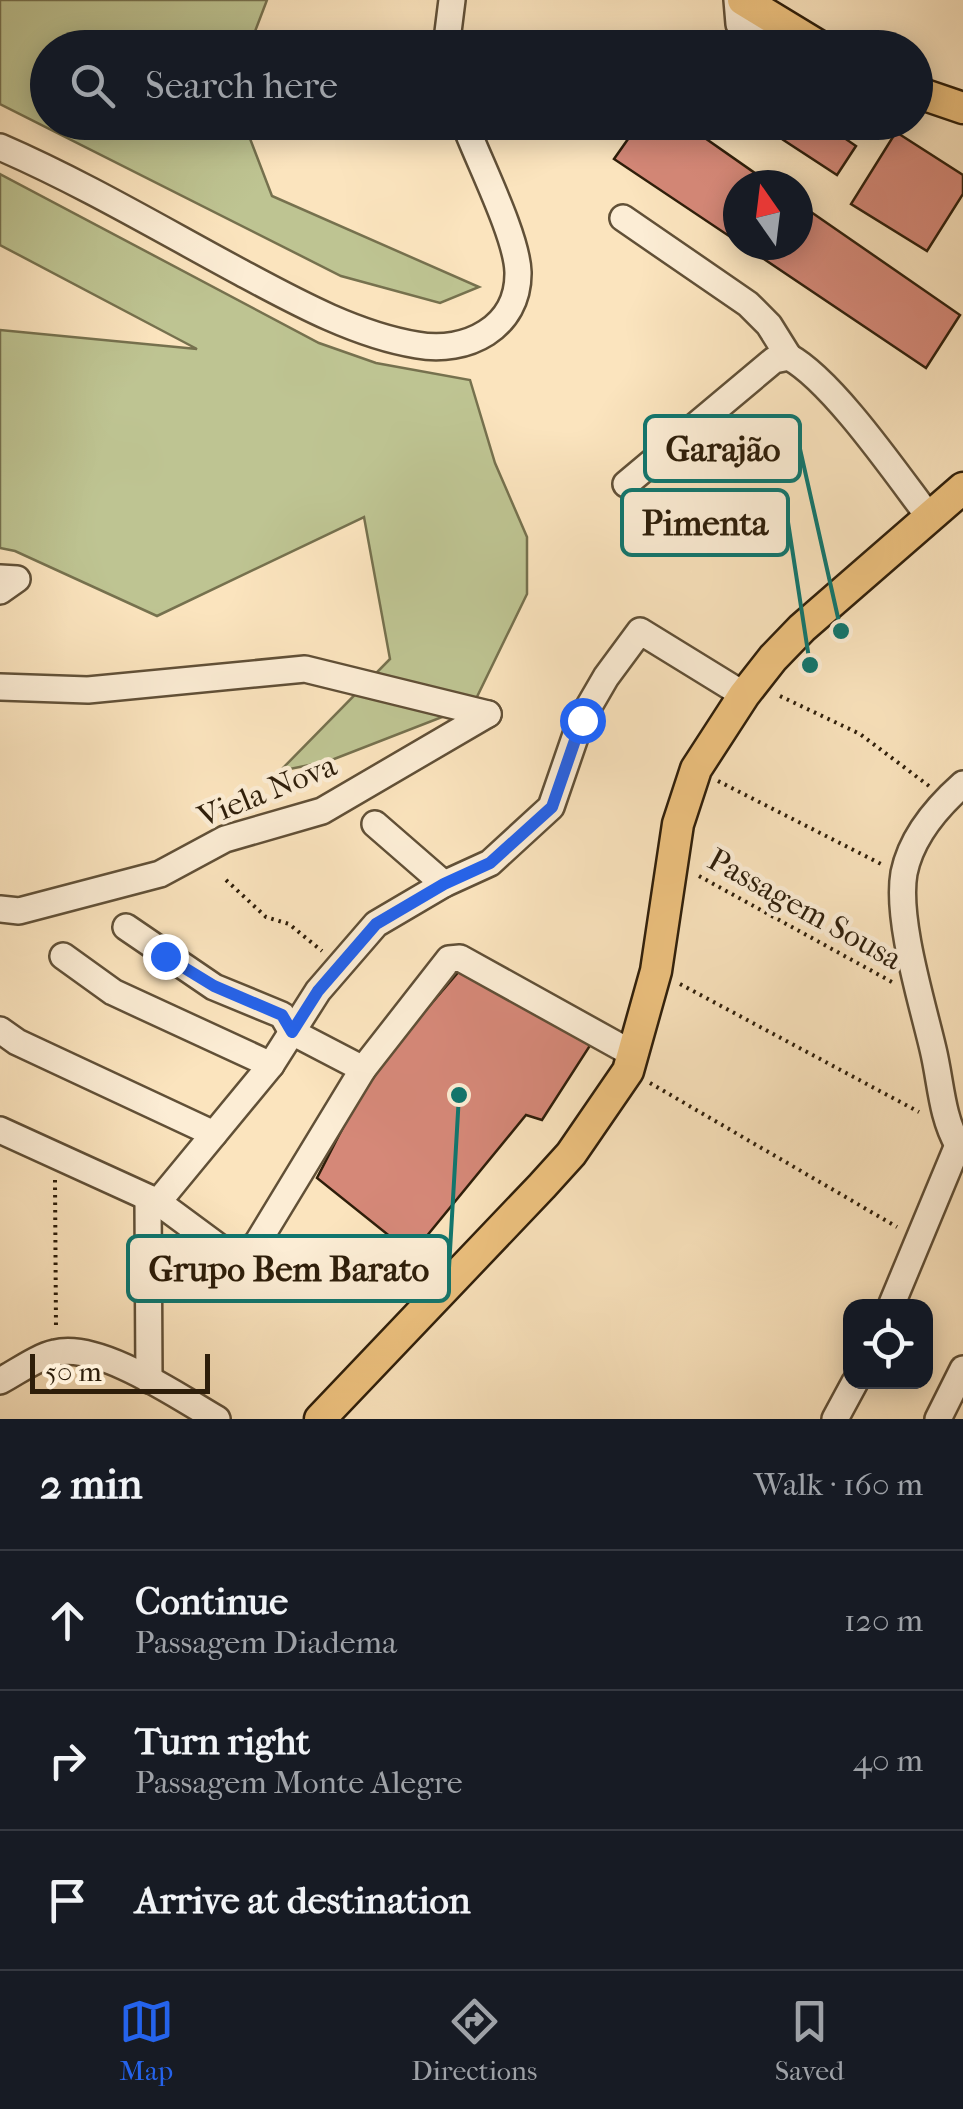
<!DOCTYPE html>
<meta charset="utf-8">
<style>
:root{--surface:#171b24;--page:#20242c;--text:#f1f3f6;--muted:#9ea1a6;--line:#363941;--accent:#2563eb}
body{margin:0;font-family:"IM FELL French Canon",serif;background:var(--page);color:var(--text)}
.controls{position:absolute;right:30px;bottom:30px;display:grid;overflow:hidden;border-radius:20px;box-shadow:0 5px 25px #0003}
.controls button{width:90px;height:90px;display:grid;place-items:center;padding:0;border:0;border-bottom:2px solid var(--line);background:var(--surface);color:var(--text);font:50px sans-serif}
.compass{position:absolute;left:723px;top:170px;width:90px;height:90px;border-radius:50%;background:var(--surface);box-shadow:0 5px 25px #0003;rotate:346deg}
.scale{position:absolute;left:30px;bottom:25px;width:180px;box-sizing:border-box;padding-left:10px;border:5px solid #2e1e0a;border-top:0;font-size:28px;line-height:35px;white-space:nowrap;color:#2e1e0a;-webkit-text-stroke:8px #fcedd5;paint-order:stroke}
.stop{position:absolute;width:30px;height:30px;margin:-22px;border:8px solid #2563eb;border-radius:50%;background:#fff}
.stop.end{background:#2563eb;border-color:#fff;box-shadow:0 2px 10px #0008}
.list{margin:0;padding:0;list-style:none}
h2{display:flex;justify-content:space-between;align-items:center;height:130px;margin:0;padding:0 40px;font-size:42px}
h2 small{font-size:32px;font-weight:400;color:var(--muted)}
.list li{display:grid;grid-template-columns:65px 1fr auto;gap:30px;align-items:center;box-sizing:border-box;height:140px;padding:0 40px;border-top:2px solid var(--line)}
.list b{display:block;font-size:38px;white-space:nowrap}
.list p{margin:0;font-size:32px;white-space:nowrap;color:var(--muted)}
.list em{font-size:32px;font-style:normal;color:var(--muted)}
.icon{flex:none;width:55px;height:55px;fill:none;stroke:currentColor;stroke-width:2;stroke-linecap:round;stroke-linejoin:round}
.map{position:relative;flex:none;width:963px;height:1419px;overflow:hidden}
.search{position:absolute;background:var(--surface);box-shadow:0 5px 25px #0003;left:30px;right:30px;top:30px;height:110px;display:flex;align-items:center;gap:25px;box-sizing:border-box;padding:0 35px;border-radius:55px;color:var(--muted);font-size:38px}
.sheet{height:550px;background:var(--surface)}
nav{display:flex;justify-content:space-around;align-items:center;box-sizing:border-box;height:140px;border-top:2px solid var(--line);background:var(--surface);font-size:28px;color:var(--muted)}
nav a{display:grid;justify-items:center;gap:5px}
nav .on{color:var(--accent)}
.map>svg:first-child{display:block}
.green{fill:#bec492;stroke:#76714e;stroke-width:2.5}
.building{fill:#d58878;stroke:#2e1e0a;stroke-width:2.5}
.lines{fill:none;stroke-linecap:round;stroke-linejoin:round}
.minor-casing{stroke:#615037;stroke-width:30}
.major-casing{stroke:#2e1e0a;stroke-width:35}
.path{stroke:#2e1e0a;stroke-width:4;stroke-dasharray:2.5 5;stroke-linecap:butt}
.minor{stroke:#fcedd5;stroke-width:25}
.major{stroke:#eec27f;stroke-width:30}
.route{stroke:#2563eb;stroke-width:12}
.labels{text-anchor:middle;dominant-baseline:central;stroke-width:9;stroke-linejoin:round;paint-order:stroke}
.street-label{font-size:32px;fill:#2e1e0a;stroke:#fcedd5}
.leader{fill:none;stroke:#0f766e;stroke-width:4}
.callout-dot{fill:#0f766e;stroke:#fcedd5;stroke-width:4}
.callout{fill:#fcedd5;stroke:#0f766e;stroke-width:4}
.callout-label{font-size:35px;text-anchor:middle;font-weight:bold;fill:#2e1e0a}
</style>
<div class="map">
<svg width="963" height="1419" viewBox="0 0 963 1419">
<rect width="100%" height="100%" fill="#fbe4be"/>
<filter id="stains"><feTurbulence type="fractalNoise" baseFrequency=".002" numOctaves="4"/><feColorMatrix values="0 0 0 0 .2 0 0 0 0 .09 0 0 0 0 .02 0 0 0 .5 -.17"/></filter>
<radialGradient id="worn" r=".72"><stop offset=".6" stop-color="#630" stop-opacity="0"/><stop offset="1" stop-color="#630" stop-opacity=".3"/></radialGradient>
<g class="green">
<polygon points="0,0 267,0 249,47 48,48 48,122 244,123 272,196 479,287 440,303 341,276 0,104"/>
<polygon points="0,174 319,343 376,363 470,380 495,463 527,537 527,594 473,705 329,761 280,771 390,659 364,517 157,616 15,551 0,548 0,330 197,349 0,245"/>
</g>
<g class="building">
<polygon points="640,122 682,122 772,185 738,185 738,242 614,159"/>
<polygon points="764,122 821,122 856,146 837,175 762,126"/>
<polygon points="896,132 963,175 963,194 927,251 851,204"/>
<polygon points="798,203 960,315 926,368 743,245 798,245"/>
<polygon points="461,969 591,1044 542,1120 526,1115 412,1254 317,1178 370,1075"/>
</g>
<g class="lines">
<defs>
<g id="minor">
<polyline points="737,0 739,24 775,48"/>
<polyline points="446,48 452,0"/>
<path d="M0,147C83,183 162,230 242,273C296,302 356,335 417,345C466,354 519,328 518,272C517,236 478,160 464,122"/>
<polyline points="623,218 748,304 769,325 789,357"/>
<path d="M626,484L774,360L789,357C833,381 898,476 930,518"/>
<polyline points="0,578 17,579 0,591"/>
<polyline points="0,687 88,690 305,669 488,714"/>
<polyline points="375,824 444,884"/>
<polyline points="0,909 19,911 160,874 225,839 322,811 488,714"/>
<polyline points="126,927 214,987 282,1015 292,1032 363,1069"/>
<polyline points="63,956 113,992 271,1065"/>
<polyline points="0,1030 17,1042 214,1134"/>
<polyline points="0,1130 158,1202 227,1253 242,1252 256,1245 363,1069 449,959 460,958 633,1054"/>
<path d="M958,1145C941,1115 941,1082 933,1049C922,1002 896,919 904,873C911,838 937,807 963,784"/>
<polyline points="148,1198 149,1380"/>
<polyline points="158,1202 271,1065 318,991 376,924 444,884 490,863 551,807 581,720 606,677 640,631 744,695"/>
<polyline points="891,1306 958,1145"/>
<path d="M0,1381C17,1372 37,1357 55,1353C98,1341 179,1397 217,1419"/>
<polyline points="835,1419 855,1382"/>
<polyline points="938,1419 963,1369"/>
</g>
<g id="major">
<polyline points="743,0 822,48"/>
<polyline points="916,92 963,108"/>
<polyline points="320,1419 542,1186 571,1154 628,1071 656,971 678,824 696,769 744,695 773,658 802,628 963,488"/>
</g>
</defs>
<use href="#minor" class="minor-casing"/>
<use href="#major" class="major-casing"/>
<g class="path">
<polyline points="780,696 860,734 929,786"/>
<polyline points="718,781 883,865"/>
<polyline points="699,876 892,982"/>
<polyline points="226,880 266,917 289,924 322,951"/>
<polyline points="680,984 919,1112"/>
<polyline points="650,1083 897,1227"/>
<polyline points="55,1180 56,1330"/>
</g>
<use href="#minor" class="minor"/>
<use href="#major" class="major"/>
</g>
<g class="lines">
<polyline class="route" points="165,956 214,986 282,1015 292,1032 318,991 376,924 444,884 490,863 552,807 582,720"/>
</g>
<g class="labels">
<g class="street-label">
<text transform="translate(267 791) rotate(-22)">Viela Nova</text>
<text transform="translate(805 909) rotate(29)">Passagem Sousa</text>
</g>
</g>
<path class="leader" d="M841 631L800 449M810 665L788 522M459 1095L449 1268"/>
<g class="callout-dot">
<circle cx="841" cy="631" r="10"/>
<circle cx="810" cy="665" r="10"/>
<circle cx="459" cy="1095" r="10"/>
</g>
<g class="callout">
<rect x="645" y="416" width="155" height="65" rx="10"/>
<rect x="622" y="490" width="166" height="65" rx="10"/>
<rect x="128" y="1236" width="321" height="65" rx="10"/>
</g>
<g class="callout-label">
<text x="723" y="461">Garajão</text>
<text x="705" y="535">Pimenta</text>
<text x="289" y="1281">Grupo Bem Barato</text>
</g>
<rect width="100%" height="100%" filter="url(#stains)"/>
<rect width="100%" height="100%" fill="url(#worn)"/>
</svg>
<div class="controls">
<button><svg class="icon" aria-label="locate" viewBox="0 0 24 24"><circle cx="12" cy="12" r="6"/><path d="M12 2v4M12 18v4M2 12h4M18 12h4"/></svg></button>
</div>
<svg class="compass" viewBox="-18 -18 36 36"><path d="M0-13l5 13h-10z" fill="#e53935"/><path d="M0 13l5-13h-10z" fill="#9ea1a6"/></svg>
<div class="scale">50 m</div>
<div class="stop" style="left:582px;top:720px"></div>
<div class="stop end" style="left:165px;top:956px"></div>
<div class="search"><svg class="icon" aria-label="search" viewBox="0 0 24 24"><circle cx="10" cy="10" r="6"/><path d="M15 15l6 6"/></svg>Search here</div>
</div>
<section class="sheet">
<h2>2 min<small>Walk · 160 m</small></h2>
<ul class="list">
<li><svg class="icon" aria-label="ahead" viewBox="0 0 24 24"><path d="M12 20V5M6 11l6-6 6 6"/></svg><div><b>Continue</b><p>Passagem Diadema</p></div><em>120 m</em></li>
<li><svg class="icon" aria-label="right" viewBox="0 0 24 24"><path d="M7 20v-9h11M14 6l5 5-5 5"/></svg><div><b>Turn right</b><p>Passagem Monte Alegre</p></div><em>40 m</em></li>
<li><svg class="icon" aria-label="arrive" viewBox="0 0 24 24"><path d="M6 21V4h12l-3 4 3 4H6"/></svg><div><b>Arrive at destination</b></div></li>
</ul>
</section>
<nav>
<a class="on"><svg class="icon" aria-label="map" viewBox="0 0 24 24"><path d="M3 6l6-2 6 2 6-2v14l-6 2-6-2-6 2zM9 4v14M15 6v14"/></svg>Map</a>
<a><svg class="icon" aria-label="directions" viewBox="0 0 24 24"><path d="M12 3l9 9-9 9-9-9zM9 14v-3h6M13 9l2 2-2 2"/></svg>Directions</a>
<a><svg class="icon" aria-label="saved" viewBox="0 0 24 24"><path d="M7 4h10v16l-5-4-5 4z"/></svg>Saved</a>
</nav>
